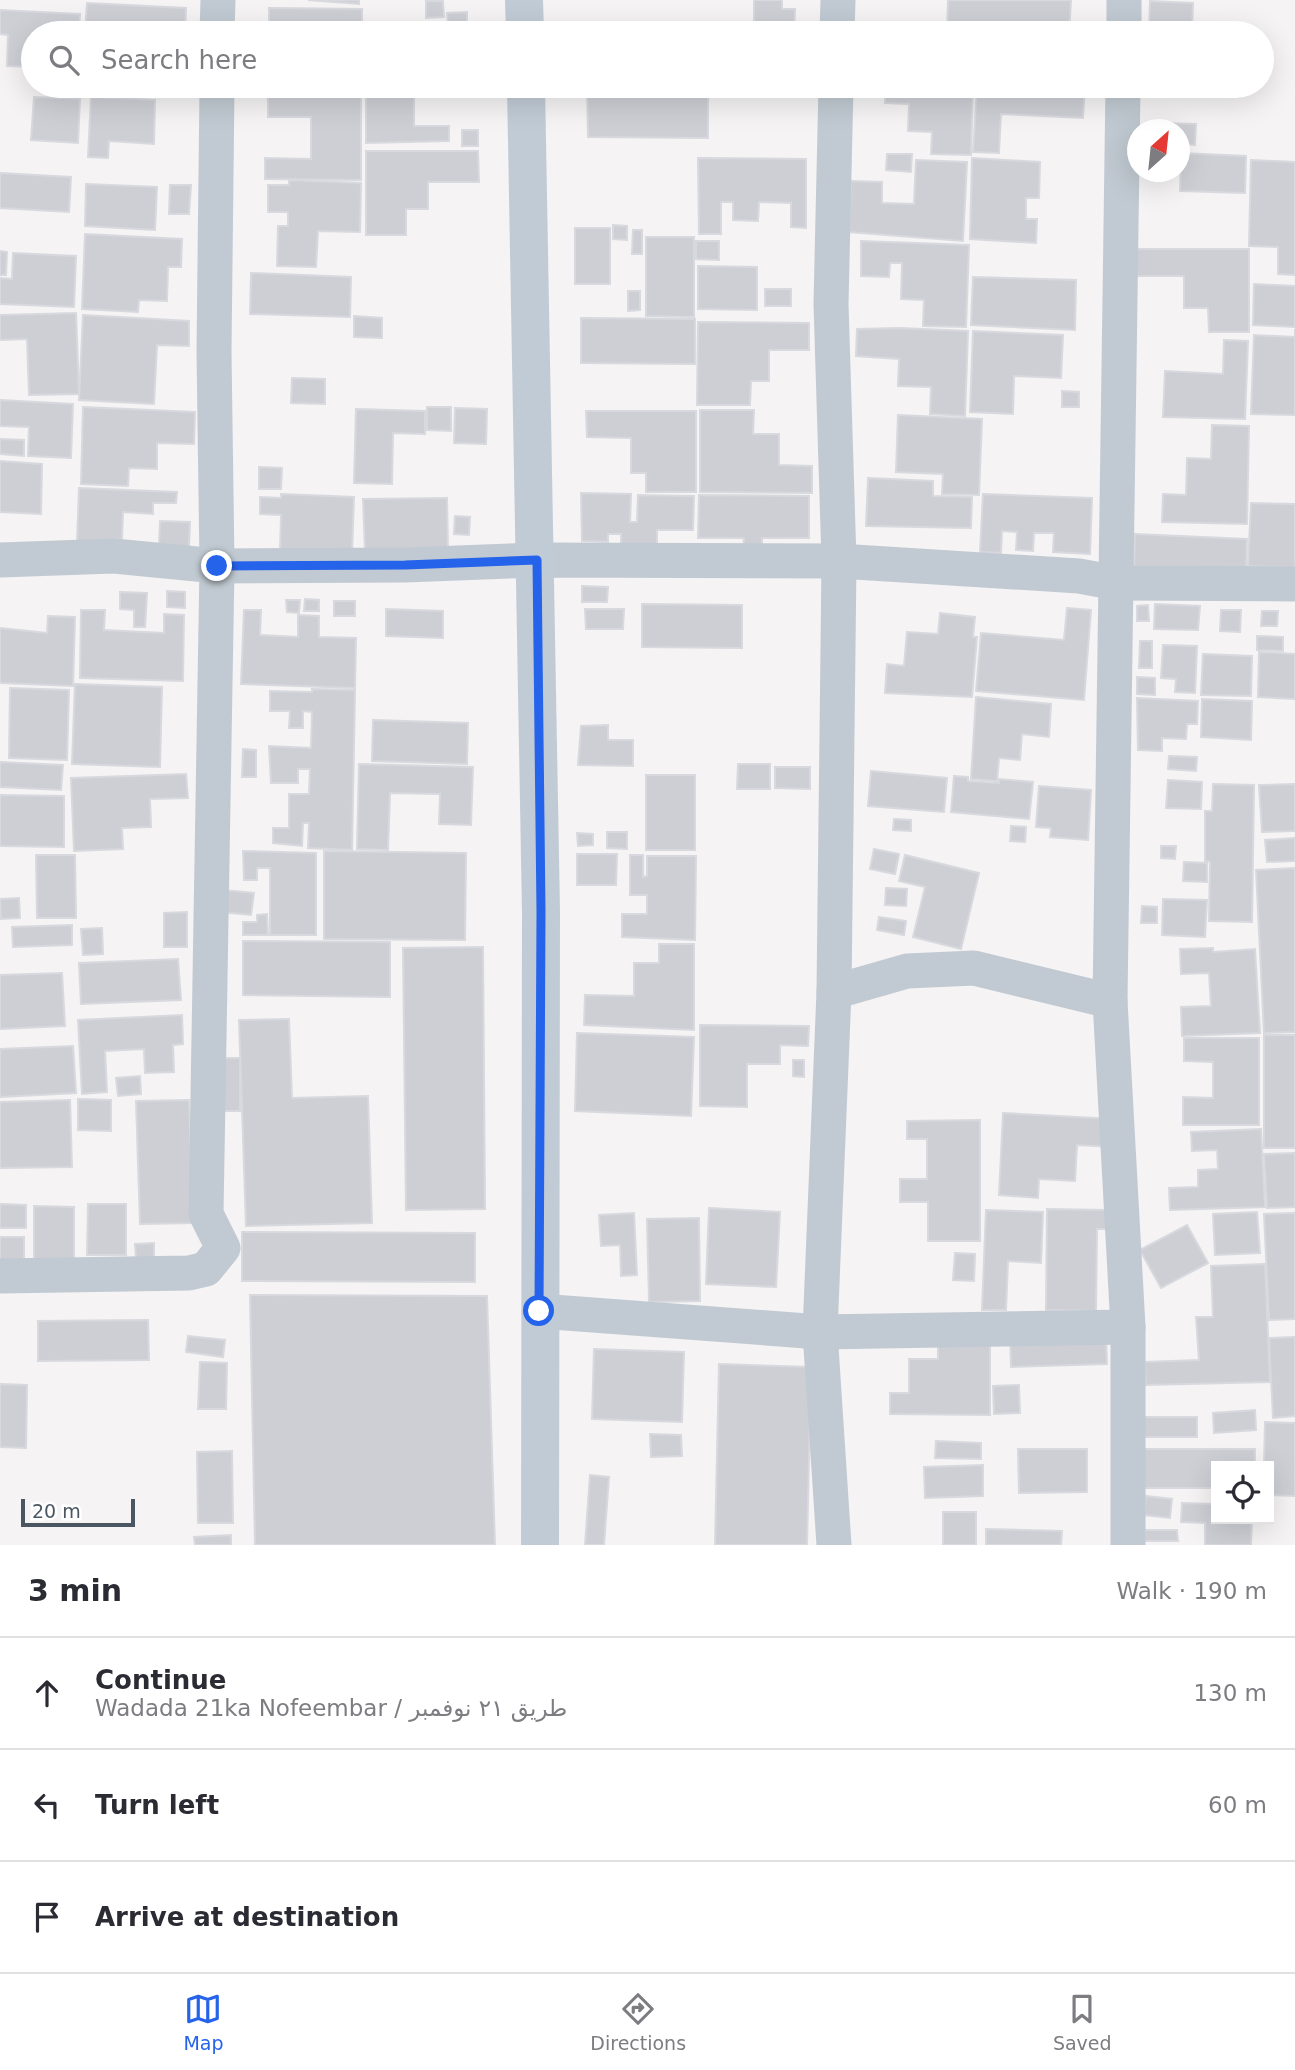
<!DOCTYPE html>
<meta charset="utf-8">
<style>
:root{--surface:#fff;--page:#f2f2f3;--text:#2b2b33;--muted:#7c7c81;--line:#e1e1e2;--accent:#2563eb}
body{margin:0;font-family:"DejaVu Sans",Vazirmatn,sans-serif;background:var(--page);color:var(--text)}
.controls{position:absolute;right:21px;bottom:21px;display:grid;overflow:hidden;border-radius:0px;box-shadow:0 7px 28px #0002}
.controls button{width:63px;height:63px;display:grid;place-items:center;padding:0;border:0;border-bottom:2px solid var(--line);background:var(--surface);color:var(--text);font:35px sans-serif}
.compass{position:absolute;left:1127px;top:119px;width:63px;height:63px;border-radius:50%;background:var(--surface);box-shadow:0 7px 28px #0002;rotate:27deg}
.scale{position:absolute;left:21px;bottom:18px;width:114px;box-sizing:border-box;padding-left:7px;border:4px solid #4a5661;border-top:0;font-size:19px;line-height:24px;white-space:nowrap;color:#4a5661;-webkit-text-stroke:5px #fff;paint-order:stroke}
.stop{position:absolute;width:21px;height:21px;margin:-16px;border:5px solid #2563eb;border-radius:50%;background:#fff}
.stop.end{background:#2563eb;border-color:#fff;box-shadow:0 2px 7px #0008}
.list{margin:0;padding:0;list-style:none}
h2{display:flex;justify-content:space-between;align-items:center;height:91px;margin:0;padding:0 28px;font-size:30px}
h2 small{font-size:23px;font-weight:400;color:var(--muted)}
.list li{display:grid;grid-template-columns:46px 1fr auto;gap:21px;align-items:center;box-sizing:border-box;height:112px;padding:0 28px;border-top:2px solid var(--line)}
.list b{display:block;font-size:26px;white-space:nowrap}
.list p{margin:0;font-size:23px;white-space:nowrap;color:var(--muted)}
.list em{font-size:23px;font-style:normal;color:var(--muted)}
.icon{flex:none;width:38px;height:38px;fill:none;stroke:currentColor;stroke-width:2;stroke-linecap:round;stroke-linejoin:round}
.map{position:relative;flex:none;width:1295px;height:1545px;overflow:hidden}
.search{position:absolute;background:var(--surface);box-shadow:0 7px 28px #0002;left:21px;right:21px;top:21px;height:77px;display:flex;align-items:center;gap:18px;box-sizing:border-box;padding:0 24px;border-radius:38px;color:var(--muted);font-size:26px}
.sheet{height:427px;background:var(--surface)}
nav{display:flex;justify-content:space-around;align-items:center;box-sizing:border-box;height:98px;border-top:2px solid var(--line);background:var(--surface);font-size:19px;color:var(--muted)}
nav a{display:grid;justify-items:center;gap:4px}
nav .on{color:var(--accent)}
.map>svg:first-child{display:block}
.building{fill:#cdcfd5;stroke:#d7d9de;stroke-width:2}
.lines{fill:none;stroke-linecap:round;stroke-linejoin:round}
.street{stroke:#c1cad2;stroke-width:35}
.secondary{stroke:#c1cbd6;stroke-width:38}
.route{stroke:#2563eb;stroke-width:9}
</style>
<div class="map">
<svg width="1295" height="1545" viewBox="0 0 1295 1545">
<rect width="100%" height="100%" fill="#f5f3f3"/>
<g class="building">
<polygon points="308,0 359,0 359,4"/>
<polygon points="754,0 782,0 782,9 795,9 794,32 808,33 754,33"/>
<polygon points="948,0 1071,0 1069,33 947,33"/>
<polygon points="426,1 443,1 444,17 426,18"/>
<polygon points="1150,1 1193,3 1192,33 1149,33"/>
<polygon points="87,3 186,8 185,33 85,33"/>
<polygon points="269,8 362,9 362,33 269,33"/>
<polygon points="0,10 80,14 79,33 33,33 33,67 7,66 8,35 0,34"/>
<polygon points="467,12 467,28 448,28 447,13"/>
<polygon points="45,86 76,86 76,91 44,89"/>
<rect x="265" y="86" width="97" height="4"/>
<polygon points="366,86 414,86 414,126 449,126 449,141 366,143"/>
<polygon points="587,86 708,86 708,138 588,137"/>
<polygon points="886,86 973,86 971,155 931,154 932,132 908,131 909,104 885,103"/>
<polygon points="977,86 1085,86 1083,118 1001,114 999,153 973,152"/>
<polygon points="311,94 361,95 361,180 265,179 265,158 311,159 311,117 268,117 268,96"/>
<polygon points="34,97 80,99 78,143 31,140"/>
<polygon points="91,97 155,100 154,144 109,141 108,158 88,157"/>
<polygon points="1158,123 1196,124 1195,145 1180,144 1180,130 1158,130"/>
<rect x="462" y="130" width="16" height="16"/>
<polygon points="366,151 478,151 479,182 428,182 428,209 406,209 406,235 366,235"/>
<polygon points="1181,153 1246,156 1245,193 1180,191"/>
<polygon points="887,154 912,154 911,172 886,170"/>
<polygon points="698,158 806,159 806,228 791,227 791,203 759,202 758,221 733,220 733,202 721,202 721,234 699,234"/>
<polygon points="972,158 1040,162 1039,198 1026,198 1026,219 1037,219 1036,243 970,239"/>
<polygon points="916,160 967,162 963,241 849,232 851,181 882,182 882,203 914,204"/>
<polygon points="1251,160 1295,162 1295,275 1278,274 1278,247 1249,246"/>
<polygon points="0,173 71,177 69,212 0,208"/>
<polygon points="289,180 361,183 360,232 318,231 316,267 277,266 278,226 288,226 288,212 268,212 268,185 289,185"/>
<polygon points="86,184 157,187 155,230 85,226"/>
<polygon points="170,185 191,185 189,214 169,214"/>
<polygon points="613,225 627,226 627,240 613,239"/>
<rect x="575" y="228" width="35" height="56"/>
<polygon points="633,230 642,230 642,254 632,254"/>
<polygon points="85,234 182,239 181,267 168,267 167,301 139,300 138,312 82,309"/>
<polygon points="646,237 694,237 694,317 646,316"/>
<polygon points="696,241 719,241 719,260 696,259"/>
<polygon points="861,241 969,245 966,327 923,326 924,300 901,299 902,263 890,263 889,277 861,276"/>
<polygon points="1136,249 1249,249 1249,332 1209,332 1208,308 1184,308 1184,276 1137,276"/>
<polygon points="0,251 7,252 6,275 0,275"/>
<polygon points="13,253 76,256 74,307 0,304 0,278 12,279"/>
<polygon points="698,266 757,267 757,310 698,309"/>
<polygon points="251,273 351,277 350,317 250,314"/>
<polygon points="973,277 1076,280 1075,330 971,325"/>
<polygon points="1254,284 1295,286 1295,327 1253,325"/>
<rect x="765" y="289" width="26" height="17"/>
<polygon points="628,291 640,291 640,310 628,311"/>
<polygon points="76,313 79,394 29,395 27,339 0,340 0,315"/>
<polygon points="83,315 189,321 189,346 157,345 154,404 79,400"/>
<polygon points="354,316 382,318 382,338 354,337"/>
<polygon points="581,318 695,319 695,364 581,363"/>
<polygon points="698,322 809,323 809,350 769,350 769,381 751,381 750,405 697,405"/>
<polygon points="900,328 968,331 965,416 930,414 931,387 898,386 899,359 856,356 857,329"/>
<polygon points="1295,329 1295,415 1251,414 1254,335 1295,337"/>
<polygon points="973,331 1063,335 1061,378 1014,376 1013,414 970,412"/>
<polygon points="1224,340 1248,341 1245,419 1163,417 1165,371 1223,374"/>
<polygon points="292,378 325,379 325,404 291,403"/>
<polygon points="1062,391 1079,392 1079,407 1062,407"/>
<polygon points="0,400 73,404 71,458 28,456 29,427 0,426"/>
<polygon points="83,407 195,412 194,444 157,443 157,469 129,468 128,486 81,484"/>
<polygon points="427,407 451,407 451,431 427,430"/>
<polygon points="455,408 487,409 486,444 454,443"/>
<polygon points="356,409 425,411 425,434 393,433 392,484 354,483"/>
<polygon points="700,410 754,410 753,434 779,434 779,465 812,466 812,493 700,492"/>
<polygon points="586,411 696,411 696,492 646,492 646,473 631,473 631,438 587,437"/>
<polygon points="898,415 982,419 979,495 942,494 943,474 896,472"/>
<polygon points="1212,425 1249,426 1247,524 1162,522 1163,494 1186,495 1187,458 1211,459"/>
<polygon points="0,439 24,440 24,456 0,454"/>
<polygon points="0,461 42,464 41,514 0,512"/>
<polygon points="259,467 282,468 281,489 259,489"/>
<polygon points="868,478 933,481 933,496 972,497 971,528 866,526"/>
<polygon points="79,488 177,492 176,503 153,503 153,514 123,512 122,539 77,542"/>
<polygon points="581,493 631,494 630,522 637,522 638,495 694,496 693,530 657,530 657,545 621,545 621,534 608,534 608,542 582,541"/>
<polygon points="281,494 354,497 352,554 280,551 281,515 260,514 260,497 281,498"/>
<polygon points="983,494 1092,498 1090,554 1053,552 1054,533 1034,533 1033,551 1016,550 1017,532 1002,531 1001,553 980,552"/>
<polygon points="699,495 809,496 809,538 762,538 762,550 743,550 744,538 698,538"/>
<polygon points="447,498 448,550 365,552 363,499"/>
<polygon points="1251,503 1295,504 1295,568 1248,566"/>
<polygon points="455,516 470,517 469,535 454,534"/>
<polygon points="160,521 190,522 189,547 159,546"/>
<polygon points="1135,534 1247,539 1246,573 1134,568"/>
<polygon points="582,586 608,587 607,602 582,602"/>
<polygon points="167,591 185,592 185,608 167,607"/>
<polygon points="120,592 147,593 145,627 134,627 134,610 120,609"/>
<polygon points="305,599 319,600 319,611 304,611"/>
<polygon points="286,600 300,600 299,613 287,612"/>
<rect x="334" y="601" width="21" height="15"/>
<polygon points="642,604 742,605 742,648 642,647"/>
<polygon points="1155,604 1200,606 1198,630 1154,629"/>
<polygon points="1148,605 1149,621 1137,621 1137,606"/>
<polygon points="1067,608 1091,610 1084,700 976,691 981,633 1064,640"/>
<polygon points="386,609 443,611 443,638 386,636"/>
<polygon points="585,609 624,609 623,629 586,629"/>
<polygon points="81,610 105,610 104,630 164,633 164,614 184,615 183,681 80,678"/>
<polygon points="244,610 261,610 260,635 298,637 298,615 319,616 319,637 356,638 355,688 241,684"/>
<polygon points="1221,610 1241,610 1240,632 1220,631"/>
<polygon points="1262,611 1278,611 1277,626 1261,626"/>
<polygon points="940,613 975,617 973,637 977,637 972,697 885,693 887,664 904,666 907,632 938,634"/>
<polygon points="48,616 75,617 73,686 0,683 0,628 47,633"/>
<polygon points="1257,636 1283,637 1283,651 1257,650"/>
<polygon points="1140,641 1152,641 1152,668 1139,668"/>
<polygon points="1163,645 1197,646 1195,693 1175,692 1176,679 1161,678"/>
<polygon points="1259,652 1295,654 1295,699 1258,697"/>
<polygon points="1203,654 1252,656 1251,696 1201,695"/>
<polygon points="1137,677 1155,678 1155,695 1137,694"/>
<polygon points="75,684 162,687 160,767 72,764"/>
<polygon points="10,688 69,690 67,760 9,758"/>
<polygon points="312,689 355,690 352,850 308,848 309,823 303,823 302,846 273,843 273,828 289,828 289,794 309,794 310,769 298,769 298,783 271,783 269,746 311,748 312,712 303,711 303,728 289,728 290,711 270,711 270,691 312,692"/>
<polygon points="976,697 1051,704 1049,737 1022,734 1020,760 999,758 997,781 971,779"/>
<polygon points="1137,698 1198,701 1197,724 1187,724 1186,739 1162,738 1162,751 1138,750"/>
<polygon points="1202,699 1252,701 1251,740 1201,737"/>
<polygon points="373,720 468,723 467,764 372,761"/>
<polygon points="608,725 608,740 633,740 633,766 578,765 581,726"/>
<polygon points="243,749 256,750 256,777 242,777"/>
<polygon points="1169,756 1197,757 1196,771 1168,769"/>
<polygon points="0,762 63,765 61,790 0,787"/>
<polygon points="359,764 473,767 471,825 439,824 440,794 390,793 388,850 357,849"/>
<polygon points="738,764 770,764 770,789 737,789"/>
<polygon points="775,767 810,767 810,789 775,788"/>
<polygon points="871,771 947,778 944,812 868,806"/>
<polygon points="186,774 188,798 150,799 151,827 122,828 123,849 74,851 71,778"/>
<rect x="646" y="775" width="49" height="75"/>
<polygon points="954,776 968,777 968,781 999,783 999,779 1033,782 1029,819 951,812"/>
<polygon points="1168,780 1202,782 1201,809 1166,808"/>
<polygon points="1213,784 1254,785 1252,922 1209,921 1210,862 1205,861 1205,811 1212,811"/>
<polygon points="1295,784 1295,831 1262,832 1259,785"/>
<polygon points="1039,786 1091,790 1088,840 1050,837 1051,828 1036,827"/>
<polygon points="0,795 64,796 64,847 0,846"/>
<polygon points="894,819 911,820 911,831 893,830"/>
<polygon points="1011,826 1026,827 1025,842 1010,841"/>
<polygon points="607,832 627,832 627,849 607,848"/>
<polygon points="577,833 593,834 593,845 578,846"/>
<polygon points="1295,838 1295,861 1267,862 1265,840"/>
<polygon points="1161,846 1176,846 1175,859 1161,858"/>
<polygon points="874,849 899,854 895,874 870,869"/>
<polygon points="243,851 316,853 316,935 270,935 270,868 257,868 257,880 244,880"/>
<polygon points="324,851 466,853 465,940 324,939"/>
<polygon points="577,854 617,854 616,885 577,885"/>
<polygon points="36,855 75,855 76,918 37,918"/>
<polygon points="630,855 643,855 643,877 647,876 647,856 696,856 695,940 622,937 622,914 647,914 647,895 630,895"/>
<polygon points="905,855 979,873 961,949 913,937 925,887 899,881"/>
<polygon points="1184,862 1207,863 1207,882 1183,881"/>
<polygon points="1295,868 1295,1032 1264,1033 1256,870"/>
<polygon points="886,888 907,889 906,906 885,905"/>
<polygon points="223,890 254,893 251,915 221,912"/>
<polygon points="19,898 20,918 1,919 0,899"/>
<polygon points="1163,899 1207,900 1205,937 1162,935"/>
<polygon points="1142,906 1157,907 1157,923 1141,923"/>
<polygon points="187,912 187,947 164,947 164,913"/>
<polygon points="267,914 268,935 243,935 243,922 257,922 257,915"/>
<polygon points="879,917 906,921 904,935 877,930"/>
<polygon points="72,925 72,945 13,947 12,927"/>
<polygon points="102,928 103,954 83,955 81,929"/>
<polygon points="243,941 390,942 390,997 243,995"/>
<polygon points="659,944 694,944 694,1030 584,1025 585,995 634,996 634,963 659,963"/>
<polygon points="483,947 485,1209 406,1210 403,948"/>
<polygon points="1213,948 1213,952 1255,949 1260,1033 1182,1036 1181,1007 1211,1006 1209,973 1181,974 1180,949"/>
<polygon points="178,959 181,1000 81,1004 79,963"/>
<polygon points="62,973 65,1026 0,1029 0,975"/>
<polygon points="182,1015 183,1044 173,1045 174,1072 145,1073 144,1049 105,1051 107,1092 82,1094 78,1020"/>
<polygon points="289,1019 292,1098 368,1096 372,1223 246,1226 239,1020"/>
<polygon points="700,1025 809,1026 808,1046 780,1045 780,1064 747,1064 747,1107 700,1106"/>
<polygon points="577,1033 694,1037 691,1116 575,1111"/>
<rect x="1264" y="1035" width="31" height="113"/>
<polygon points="1184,1038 1259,1038 1259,1125 1183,1125 1183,1097 1213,1098 1213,1062 1184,1061"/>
<polygon points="73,1046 76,1093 0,1097 0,1049"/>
<rect x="221" y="1058" width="19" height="53"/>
<polygon points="793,1060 804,1060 804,1077 793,1076"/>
<polygon points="140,1076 141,1094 118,1096 116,1078"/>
<polygon points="78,1099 111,1100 111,1131 78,1130"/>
<polygon points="70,1100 72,1167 0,1168 0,1102"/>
<polygon points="189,1100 193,1223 140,1224 136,1101"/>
<polygon points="1003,1113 1114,1119 1113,1147 1077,1145 1075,1181 1039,1179 1038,1198 999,1195"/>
<polygon points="980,1120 980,1241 928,1241 928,1202 900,1202 900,1179 927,1179 927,1139 907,1139 907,1121"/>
<polygon points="1261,1129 1265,1207 1170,1210 1169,1188 1198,1187 1198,1170 1218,1169 1217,1150 1192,1151 1191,1132"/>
<polygon points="1295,1153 1295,1207 1267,1208 1264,1154"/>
<polygon points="0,1204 26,1205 26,1228 0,1228"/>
<polygon points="88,1204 126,1204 126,1255 87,1255"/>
<polygon points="34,1206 74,1207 74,1261 34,1261"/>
<polygon points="709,1208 780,1212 776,1287 706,1284"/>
<polygon points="1047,1209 1106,1210 1106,1229 1097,1229 1096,1311 1046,1310"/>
<polygon points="986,1210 1043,1212 1041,1263 1008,1261 1006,1310 982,1310"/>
<polygon points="1257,1212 1260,1253 1215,1255 1213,1214"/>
<polygon points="634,1213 637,1275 621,1276 620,1245 601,1246 599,1215"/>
<polygon points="1295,1213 1295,1319 1269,1320 1264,1214"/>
<polygon points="699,1218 700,1301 649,1302 647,1219"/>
<polygon points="1187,1225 1208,1263 1161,1288 1140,1250"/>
<polygon points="242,1232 475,1233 475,1282 242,1281"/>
<rect x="0" y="1237" width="24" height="25"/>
<polygon points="154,1243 154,1259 136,1259 135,1244"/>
<polygon points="955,1253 975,1254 974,1281 953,1280"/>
<polygon points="1265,1264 1270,1382 1146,1385 1145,1362 1199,1360 1196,1317 1213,1317 1211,1266"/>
<polygon points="250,1295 487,1296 495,1545 255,1545"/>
<polygon points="148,1320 149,1360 38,1361 38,1321"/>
<polygon points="1106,1335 1107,1364 1011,1367 1010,1337"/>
<polygon points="188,1336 225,1340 223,1357 186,1352"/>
<polygon points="1295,1337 1295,1416 1273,1418 1269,1338"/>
<polygon points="938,1338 990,1338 990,1415 890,1414 890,1393 909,1393 909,1359 938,1359"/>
<polygon points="594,1349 684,1352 682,1422 592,1419"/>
<polygon points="200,1362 227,1363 226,1409 198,1409"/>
<polygon points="719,1364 811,1367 807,1545 715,1545"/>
<polygon points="0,1384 27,1385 26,1448 0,1447"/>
<polygon points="1019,1385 1020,1413 994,1414 993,1386"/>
<polygon points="1255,1410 1256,1430 1214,1433 1213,1413"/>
<rect x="1139" y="1417" width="58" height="20"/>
<polygon points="1265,1422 1295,1423 1295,1496 1269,1495 1269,1466 1264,1466"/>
<polygon points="650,1434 681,1435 682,1456 651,1457"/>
<polygon points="936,1441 981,1443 981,1459 935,1458"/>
<polygon points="1018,1449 1087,1449 1087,1492 1019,1493"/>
<polygon points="1139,1449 1255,1449 1255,1466 1216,1466 1216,1488 1139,1488"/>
<polygon points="232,1451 233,1523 198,1523 197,1452"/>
<polygon points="983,1465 983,1496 925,1498 924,1467"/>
<polygon points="590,1475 609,1477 604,1545 585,1545"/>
<polygon points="1146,1496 1172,1499 1170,1518 1144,1515"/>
<polygon points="1182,1503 1216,1504 1216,1519 1252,1519 1251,1545 1205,1545 1205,1523 1181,1522"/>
<rect x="943" y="1512" width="33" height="33"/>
<polygon points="986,1529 1062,1531 1061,1545 986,1545"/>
<polygon points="1145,1530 1177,1530 1178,1541 1145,1541"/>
<polygon points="231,1535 231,1545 195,1545 194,1537"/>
</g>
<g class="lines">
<g class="street">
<polyline points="217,33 218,0"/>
<polyline points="837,33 838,0"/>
<polyline points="1124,33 1124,0"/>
<polyline points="1123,86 1110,1001 1128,1327 1128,1545"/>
<polyline points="0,560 114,556 217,566 405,565 537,560 839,561 1079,576 1117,583 1295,584"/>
<polyline points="834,992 907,971 974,968 1110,1001"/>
<polyline points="0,1276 189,1273 206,1269 223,1248 206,1214 217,566 214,351 217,86"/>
<polyline points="539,1311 820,1332 1128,1327"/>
<polyline points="834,1545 820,1332 834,992 839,561 831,304 836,86"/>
</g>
<g class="secondary">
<polyline points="524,0 525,33"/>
<polyline points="526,86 541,912 540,1545"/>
</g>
</g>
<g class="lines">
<polyline class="route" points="217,566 405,565 537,560 541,912 539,1311"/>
</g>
</svg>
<div class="controls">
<button><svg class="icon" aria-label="locate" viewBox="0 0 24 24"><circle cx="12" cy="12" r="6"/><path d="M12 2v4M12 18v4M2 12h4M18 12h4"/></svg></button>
</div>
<svg class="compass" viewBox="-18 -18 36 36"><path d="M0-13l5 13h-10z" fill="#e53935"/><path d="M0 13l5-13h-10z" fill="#7c7c81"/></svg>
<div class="scale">20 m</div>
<div class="stop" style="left:539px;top:1311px"></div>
<div class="stop end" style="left:217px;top:566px"></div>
<div class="search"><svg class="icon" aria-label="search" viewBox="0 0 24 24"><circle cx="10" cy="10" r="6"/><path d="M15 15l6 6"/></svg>Search here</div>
</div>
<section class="sheet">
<h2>3 min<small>Walk · 190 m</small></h2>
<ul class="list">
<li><svg class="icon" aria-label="ahead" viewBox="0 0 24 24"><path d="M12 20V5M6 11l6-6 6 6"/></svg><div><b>Continue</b><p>Wadada 21ka Nofeembar / طريق ٢١ نوفمبر</p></div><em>130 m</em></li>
<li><svg class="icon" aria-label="left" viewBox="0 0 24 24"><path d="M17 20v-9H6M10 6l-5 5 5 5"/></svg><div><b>Turn left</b></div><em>60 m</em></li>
<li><svg class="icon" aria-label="arrive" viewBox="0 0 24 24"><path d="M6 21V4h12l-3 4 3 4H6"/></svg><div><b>Arrive at destination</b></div></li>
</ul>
</section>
<nav>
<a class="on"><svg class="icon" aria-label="map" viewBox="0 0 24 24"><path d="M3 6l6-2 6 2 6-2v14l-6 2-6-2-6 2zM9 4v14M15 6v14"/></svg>Map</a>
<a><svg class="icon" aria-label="directions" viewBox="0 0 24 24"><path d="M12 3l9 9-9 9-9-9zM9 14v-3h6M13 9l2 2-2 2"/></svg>Directions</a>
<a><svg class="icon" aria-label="saved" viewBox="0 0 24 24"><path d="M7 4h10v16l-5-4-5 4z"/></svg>Saved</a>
</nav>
